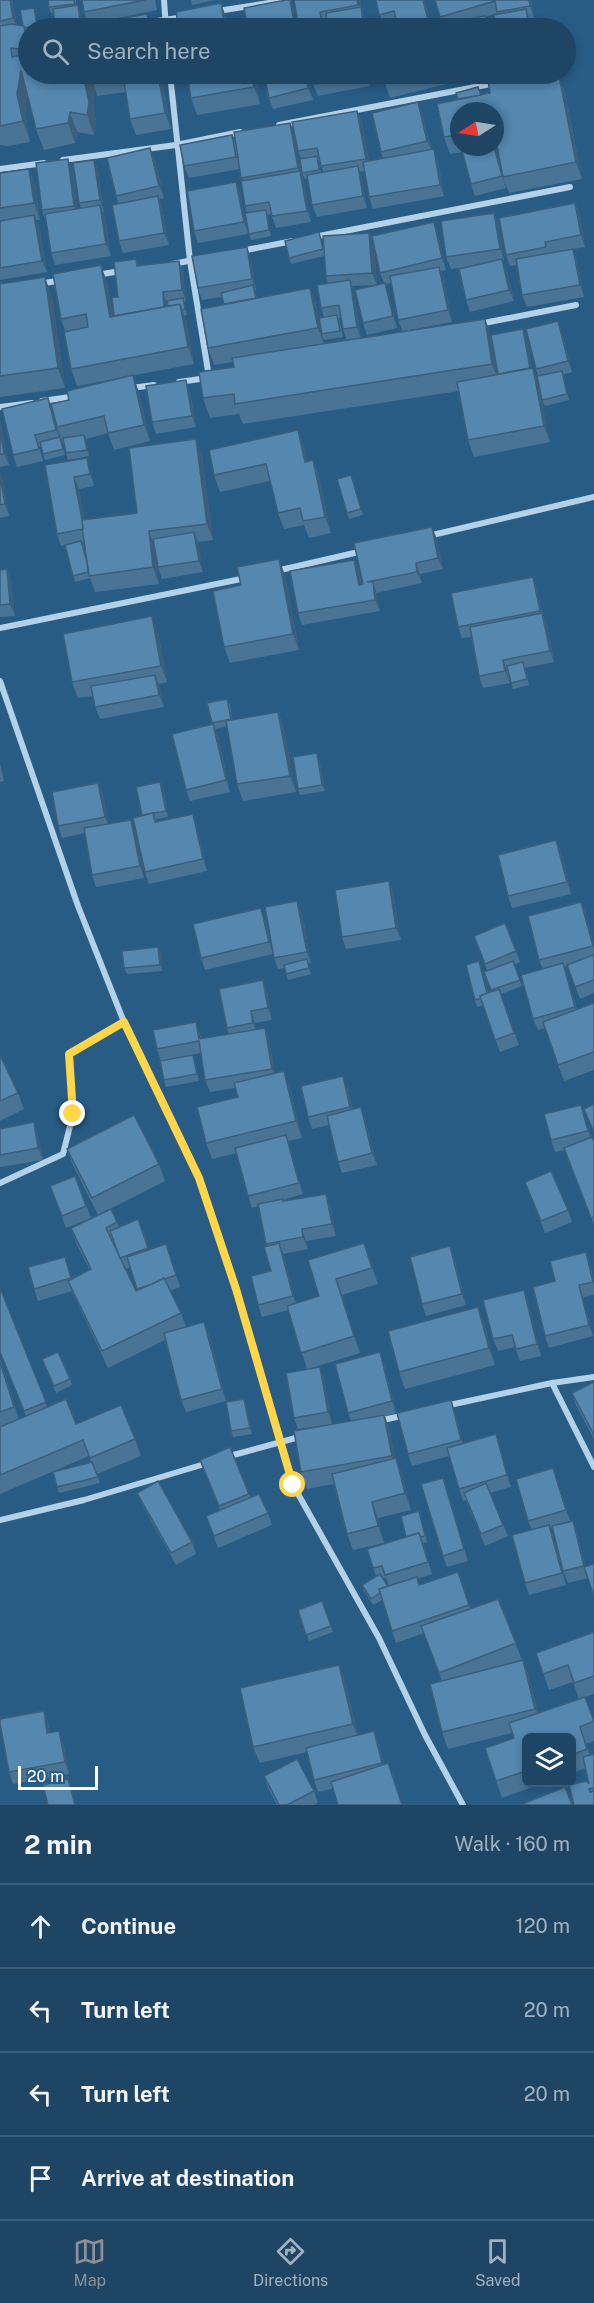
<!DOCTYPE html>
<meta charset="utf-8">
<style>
:root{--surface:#1e4564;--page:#2b4f6d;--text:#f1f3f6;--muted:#a1b1bf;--line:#3c5d78;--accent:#8c9099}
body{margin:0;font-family:"Public Sans",sans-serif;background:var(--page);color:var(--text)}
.controls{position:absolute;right:18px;bottom:18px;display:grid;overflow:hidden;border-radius:9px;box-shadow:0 3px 9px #0003}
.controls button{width:54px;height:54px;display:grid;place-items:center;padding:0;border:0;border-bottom:2px solid var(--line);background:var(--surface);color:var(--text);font:30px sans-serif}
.compass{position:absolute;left:450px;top:102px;width:54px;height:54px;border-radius:50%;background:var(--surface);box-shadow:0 3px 9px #0003;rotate:258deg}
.scale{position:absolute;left:18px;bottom:15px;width:80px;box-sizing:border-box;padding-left:6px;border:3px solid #fff;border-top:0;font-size:16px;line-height:21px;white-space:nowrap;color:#fff;-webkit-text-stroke:4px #285c85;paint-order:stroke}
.stop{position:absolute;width:18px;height:18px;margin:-14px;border:4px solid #ffd54a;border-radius:50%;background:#fff}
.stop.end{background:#ffd54a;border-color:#fff;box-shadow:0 2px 6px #0008}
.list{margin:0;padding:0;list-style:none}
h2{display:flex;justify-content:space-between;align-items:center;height:78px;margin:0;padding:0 24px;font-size:26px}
h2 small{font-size:20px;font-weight:400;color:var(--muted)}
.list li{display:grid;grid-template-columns:39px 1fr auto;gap:18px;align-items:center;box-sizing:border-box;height:84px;padding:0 24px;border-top:2px solid var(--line)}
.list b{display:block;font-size:22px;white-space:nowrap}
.list em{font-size:20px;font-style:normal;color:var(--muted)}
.icon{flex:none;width:33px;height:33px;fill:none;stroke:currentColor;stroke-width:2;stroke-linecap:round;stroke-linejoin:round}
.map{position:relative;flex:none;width:594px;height:1805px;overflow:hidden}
.search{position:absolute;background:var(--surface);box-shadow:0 3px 9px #0003;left:18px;right:18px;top:18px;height:66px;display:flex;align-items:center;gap:15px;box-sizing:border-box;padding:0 21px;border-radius:33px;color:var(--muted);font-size:22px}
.sheet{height:414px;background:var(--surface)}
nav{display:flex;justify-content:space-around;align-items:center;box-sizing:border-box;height:84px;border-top:2px solid var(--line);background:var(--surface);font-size:16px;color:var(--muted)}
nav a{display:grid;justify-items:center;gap:3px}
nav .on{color:var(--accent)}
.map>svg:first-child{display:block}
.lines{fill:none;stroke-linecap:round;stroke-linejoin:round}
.minor{stroke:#b3d1e8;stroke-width:6}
.wall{fill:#497496;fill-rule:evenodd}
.shaded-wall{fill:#3c5e7a}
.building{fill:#5587af;stroke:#3c5e7a;stroke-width:1.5}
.route{stroke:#ffd54a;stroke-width:8}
</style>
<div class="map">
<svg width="594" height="1805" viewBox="0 0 594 1805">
<rect width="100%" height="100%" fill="#285c85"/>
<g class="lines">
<g class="minor">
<polyline points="164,0 166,28"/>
<polyline points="218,11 288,0"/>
<polyline points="144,23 184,17"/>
<polyline points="170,74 190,261 209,377"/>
<polyline points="521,78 544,74"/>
<polyline points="279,125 496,83"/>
<polyline points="63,160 176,145 240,132"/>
<polyline points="0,169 44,163"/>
<polyline points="314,237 570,187"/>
<polyline points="241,251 293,241"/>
<polyline points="173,264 198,259"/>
<polyline points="96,275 121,271"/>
<polyline points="39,284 62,280"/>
<polyline points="479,324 576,305"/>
<polyline points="179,382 207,378"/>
<polyline points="131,388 154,385"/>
<polyline points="42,401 77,396"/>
<polyline points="0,407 32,403"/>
<polyline points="428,536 594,497"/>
<polyline points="276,571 363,551"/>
<polyline points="0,628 246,578"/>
<polyline points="0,681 78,906 124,1022 199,1178 236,1289 293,1485 379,1638 425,1735 463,1805"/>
<polyline points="0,1183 63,1154 73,1114 69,1054 124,1022"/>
<polyline points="552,1383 594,1467"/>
<polyline points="445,1406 552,1383 594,1377"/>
<polyline points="378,1421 406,1415"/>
<polyline points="226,1457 303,1436"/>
<polyline points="0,1520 84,1500 208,1463"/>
</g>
</g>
<g class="wall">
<polygon points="0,0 12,0 17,25 23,26 34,8 36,14 39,28 28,28 28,33 27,34 28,39 28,74 161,74 171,129 136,135 130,119 126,92 97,96 95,88 93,103 96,122 94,135 77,132 75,143 44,150 36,129 27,95 25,114 30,142 8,146 0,145"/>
<polygon points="48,0 76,0 76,5 80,11 82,26 72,28 51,28 57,27 53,13 51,13 49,7"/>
<polygon points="82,0 155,0 157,10 88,24 84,12"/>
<polygon points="191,0 215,0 192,5"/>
<polygon points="294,0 360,0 361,7 365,19 367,28 328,28 327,23 324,23"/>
<polygon points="376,0 432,28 384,28"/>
<polygon points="435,0 531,0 534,18 529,19 531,28 497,28 497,13 485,17 442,23"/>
<polygon points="187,74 254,74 260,104 197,115 191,98"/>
<polygon points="264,74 306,74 313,100 273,109 269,98"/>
<polygon points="312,74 367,74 369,86 318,96 313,84"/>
<polygon points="382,74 443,74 446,84 390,98"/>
<polygon points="449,74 477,74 451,78"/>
<path d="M487,74H525L528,81L559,76L565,92L582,179L509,193L505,182L506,188L475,196L471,184L462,152L450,154L444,137L437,104L458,99L456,93L478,87L481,95L490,93ZM459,111H495V145H497L501,169L495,146V147H459Z"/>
<path d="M418,102L422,114L431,149L438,161L444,196L373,209L369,197L365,171L360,172L362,178L367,208L317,217L312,205L308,178L305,179L302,173L301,159L298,151L357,111L362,122L369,161L383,158L381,152ZM318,160H320L323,172L321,173Z"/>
<polygon points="294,134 301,173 304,183 311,222 276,228 271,214 267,215 271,236 251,240 249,234 247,213 245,206 243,181 240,169 189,178 184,166 232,135 236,144"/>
<polygon points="68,159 73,171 77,209 81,208 79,203 94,160 98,172 104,212 103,212 105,217 111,256 55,265 51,253 47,222 46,222 42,210"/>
<polygon points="155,160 164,198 159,199 162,208 169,245 123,253 119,241 119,204 116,196"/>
<polygon points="29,169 35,185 40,220 36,220 39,226 47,272 0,280 0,173"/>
<polygon points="236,182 240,194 248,234 198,243 194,231"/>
<polygon points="575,203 580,215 585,247 573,249 577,261 584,297 527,307 522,295 517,265 510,266 506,255"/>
<polygon points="494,213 498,224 504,260 503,261 507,271 514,301 470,312 466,300 478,265 451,269 446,257"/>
<path d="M434,222L438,234L446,270L441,271L444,279L452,322L409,330L491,335L523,329L527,341L532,368L550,442L474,457L468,440L459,391L243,424L239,414L210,418L203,398L234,367L233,362L214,365L208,348L224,304L222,297L202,300L198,288L251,259L256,290L255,291L257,298L310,288L316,305L324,344L347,340L343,329L341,318H339L343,337L324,340L322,334L324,317L321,308L328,283L326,276L324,256L291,264L289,258L321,238L324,249L369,233L373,243ZM374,246L380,273L384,283L363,323L367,335L397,328L389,295L385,284L391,283L398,320L403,332L361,338L354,292L352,286L377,285Z"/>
<polygon points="179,261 183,273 186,302 184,302 187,315 184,316 186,321 194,364 77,386 71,369 65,331 61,319 107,282 113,316 114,316 118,297 139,266"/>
<polygon points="0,284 52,297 65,388 0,397"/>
<polygon points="558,321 562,333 572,372 563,375 569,400 545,406 542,400 538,376 536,369"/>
<polygon points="139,392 150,441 114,450 108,433 86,439 89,456 68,460 66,453 64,444 63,444 57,427"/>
<polygon points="190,392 196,427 156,434 152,422"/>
<polygon points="48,398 65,455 45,460 41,446 39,447 43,461 17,467 13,455"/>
<polygon points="0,420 9,465 0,467"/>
<polygon points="298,430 304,447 307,461 313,460 319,477 331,533 309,538 304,525 284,529 278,513 270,481 220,492 214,475"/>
<path d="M202,456L213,540L198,542L203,572L162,579L158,567L156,557L159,584L95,592L90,578L75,582L65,545L61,546L57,534L45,465L91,470L94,486L79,489L84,520L137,513ZM82,542H84L86,556L84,547Z"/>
<polygon points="0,473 4,484 9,516 0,518"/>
<polygon points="353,481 363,515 349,519 347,513"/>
<polygon points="437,539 443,569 420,574 422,583 376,593 380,611 302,625 298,613 354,560 359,571 361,584 363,584"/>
<polygon points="7,569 11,581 15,616 0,617 0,570"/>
<polygon points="285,575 299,650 230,663 224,647 241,585"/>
<polygon points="537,589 542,613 547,625 554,662 525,668 529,685 513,689 508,671 510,683 483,688 479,676 471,637 462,638 458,627"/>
<polygon points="158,632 167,682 159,684 164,707 100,719 95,707 93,696 78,698 72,682"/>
<polygon points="227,699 230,705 232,720 278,712 284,729 296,792 243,801 237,784 227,726 215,729 218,736 230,792 190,801 186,790 212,725 207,703"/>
<polygon points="319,759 325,791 300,795 298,789"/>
<polygon points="0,764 4,781 0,782"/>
<polygon points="98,783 103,795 108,824 136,832 144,878 96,887 92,875 85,833 62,838 58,826"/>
<polygon points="163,788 168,817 156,819 157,822 193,814 197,826 207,871 149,884 145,872 142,816"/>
<polygon points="556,840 561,852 571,894 512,908 508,896"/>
<polygon points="389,881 393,893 401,940 346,949 342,937"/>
<polygon points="581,902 586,914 594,946 594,993 580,999 567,966 564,967 577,1009 594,1003 594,1070 564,1081 545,1028 538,1030 533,1019 543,969 539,960"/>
<polygon points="302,913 311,963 308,964 311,974 288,980 285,968 278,969 274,958"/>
<polygon points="265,920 273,954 205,970 201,958"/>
<polygon points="505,923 520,962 514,965 522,986 501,994 519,1045 500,1052 483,1005 477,1007 475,1000 479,961 488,993 492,992 484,972 487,970 474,936"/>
<polygon points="158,947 161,953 162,971 127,974 124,968"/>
<polygon points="267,992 272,1020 255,1023 256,1029 265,1028 269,1040 275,1074 290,1088 302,1138 288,1141 303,1194 283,1200 283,1201 330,1205 336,1236 306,1241 308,1249 283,1254 296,1303 319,1296 308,1260 370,1259 378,1284 342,1295 360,1353 308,1369 320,1367 324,1379 332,1424 298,1429 294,1418 307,1369 288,1310 262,1317 258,1305 271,1271 259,1206 252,1208 248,1196 237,1153 212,1159 206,1143 238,1097 235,1088 210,1092 205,1080 201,1053 161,1061 157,1049 200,1034 201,1039 229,1034 227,1028"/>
<polygon points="0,1055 18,1093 24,1109 0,1121"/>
<polygon points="193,1055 195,1061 199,1081 166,1087 164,1080"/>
<polygon points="348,1088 352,1109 361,1107 365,1119 377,1165 342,1173 338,1162 329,1125 312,1129 308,1117"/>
<polygon points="581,1105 591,1137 594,1142 594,1225 565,1150 555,1152 551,1140"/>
<polygon points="34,1122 38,1134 43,1160 0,1167 0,1129"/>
<polygon points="67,1149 159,1164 165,1181 98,1215 73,1165"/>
<polygon points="75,1176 91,1218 66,1228 50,1186"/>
<polygon points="525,1182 568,1210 572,1222 545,1233"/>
<path d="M117,1222L119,1227L143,1230L149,1250L166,1244L180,1287L170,1291L181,1313L186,1327L209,1334L226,1401L186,1412L181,1400L165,1340L108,1368L72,1291L38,1301L34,1289L65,1257L72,1278L90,1270L77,1245L71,1228ZM130,1267L138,1290L136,1291L126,1269Z"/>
<polygon points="450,1246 454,1258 466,1305 426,1316 422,1304"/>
<polygon points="586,1252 590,1264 594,1281 594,1295 583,1297 593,1336 549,1348 545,1336 555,1281"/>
<polygon points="0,1288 47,1407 76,1424 135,1439 141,1456 97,1474 100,1483 59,1493 57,1487 91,1462 89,1456 0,1494 0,1359 19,1419 26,1416 0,1353"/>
<polygon points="524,1290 528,1302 541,1356 520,1361 515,1347 498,1351 493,1339"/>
<polygon points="484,1323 495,1365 405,1389 399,1372"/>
<polygon points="380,1352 384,1364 396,1413 385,1416 390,1432 395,1458 402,1474 411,1510 378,1518 384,1543 353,1550 347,1534 334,1484 307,1489 301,1472 351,1421 348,1413"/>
<polygon points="42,1359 70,1379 72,1385 56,1393"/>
<polygon points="594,1382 594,1439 576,1405 572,1393"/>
<polygon points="246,1405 252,1434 233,1437 231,1431"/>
<polygon points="455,1412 463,1443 496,1434 511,1487 490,1493 508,1536 485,1546 466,1500 463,1501 449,1456 412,1466 408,1454"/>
<polygon points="230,1447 251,1498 268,1513 272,1525 218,1548 206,1516 220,1510 200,1460"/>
<polygon points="557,1480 570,1521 563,1523 573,1521 577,1533 588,1578 568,1583 563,1571 553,1527 550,1528 553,1537 566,1585 529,1595 525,1583 532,1530 528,1521"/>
<polygon points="447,1490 468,1561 447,1567 443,1556"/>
<polygon points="137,1493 192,1542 196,1554 176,1565 142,1504"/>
<path d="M419,1511L427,1542L423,1543L432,1574L417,1579L420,1585L462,1584L470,1608L498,1599L522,1660L516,1662L523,1660L529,1677L538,1713L579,1699L573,1682L549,1690L536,1653L594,1632V1694L585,1697L594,1721V1741L586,1744L590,1755L594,1754V1805H574L589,1784L586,1768L572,1773V1737H526V1782H546L502,1798L485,1748L514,1738L512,1733L448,1749L442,1732V1681L424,1633L396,1643L382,1600L373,1605L364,1591L362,1585L376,1576L373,1568L406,1537ZM383,1578H386L389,1586H388Z"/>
<polygon points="322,1601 333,1632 309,1641 298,1610"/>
<polygon points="339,1665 345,1681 358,1735 379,1743 384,1765 393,1775 318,1792 314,1780 307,1752 260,1763 253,1747"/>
<polygon points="44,1711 48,1723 50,1733 63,1743 69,1774 13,1784 9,1772"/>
<polygon points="264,1776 314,1791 318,1803 314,1805 277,1805 268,1788"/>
</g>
<g class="shaded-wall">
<polygon points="10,0 12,0 18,30 13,18"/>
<polygon points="290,0 294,11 297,28 295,28"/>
<polygon points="357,0 360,0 361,7 365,19 367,28 364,28 362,17"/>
<polygon points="423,0 425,0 432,28 430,28"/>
<polygon points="529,0 531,0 534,18 530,6"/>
<polygon points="221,3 227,20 228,28 225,28"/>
<polygon points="78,5 80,11 83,26 80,20"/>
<polygon points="34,8 36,14 39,28 37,25"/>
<polygon points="526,9 530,21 531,28 529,28"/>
<polygon points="320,12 324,23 325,28 323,28"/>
<polygon points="147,14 152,28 150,28"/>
<polygon points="24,26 28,39 28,50"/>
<polygon points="21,70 28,90 25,114 30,142 23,121 17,94"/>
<polygon points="86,74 90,74 95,88 93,103 96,122 94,135 87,115 85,83"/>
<polygon points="158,74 161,74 171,129 165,113"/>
<polygon points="251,74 254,74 260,104 254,87"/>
<polygon points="305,74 306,74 313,100 308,88"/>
<polygon points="364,74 367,74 369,86"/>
<polygon points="559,76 565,92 582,179 576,162"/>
<polygon points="418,102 422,114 431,152 427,141"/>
<polygon points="357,111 362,122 371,170 366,159"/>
<polygon points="70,112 77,132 75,143 68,123"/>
<polygon points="290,123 294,134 301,173 304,183 311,222 307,211 301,178 298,168"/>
<polygon points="495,146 503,177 506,188 502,176 494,147"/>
<polygon points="150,148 155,160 164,198 159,186"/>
<polygon points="434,149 438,161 444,196 440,185"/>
<polygon points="68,159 73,171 78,218 74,206"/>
<polygon points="94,160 98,172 104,212 100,200"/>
<polygon points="358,166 362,178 367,208 363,196"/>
<polygon points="29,169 35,185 40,220 34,203"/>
<polygon points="236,182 240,194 248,234 244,222"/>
<polygon points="158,196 162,208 169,245 164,233"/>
<polygon points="575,203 580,215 585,247 581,235"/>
<polygon points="100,205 105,217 111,256 106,244"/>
<polygon points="266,210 268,217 271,236 269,230"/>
<polygon points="494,213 498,224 504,260 500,249"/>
<polygon points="34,215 39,226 47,272 42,261"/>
<polygon points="434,222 438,234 446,270 442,258"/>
<polygon points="369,233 374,245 377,285 372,273"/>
<polygon points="247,247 251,259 256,290 252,279"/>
<polygon points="573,249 577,261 584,297 580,285"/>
<polygon points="502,259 507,271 514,301 509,290"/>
<polygon points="179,261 183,273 186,302 182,290"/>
<polygon points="101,265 107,282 116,333 110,317"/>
<polygon points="439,267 444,279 452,322 448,310"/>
<polygon points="45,277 52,297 65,388 58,368"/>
<polygon points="350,280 354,292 361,339 357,327"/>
<polygon points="385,283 389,295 397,328 393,316"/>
<polygon points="310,288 316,305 324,344 318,328"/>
<polygon points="163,292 167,304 169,323 164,312"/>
<polygon points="180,304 186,321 194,364 188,347"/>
<polygon points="485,319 493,339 500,385 492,364"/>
<polygon points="558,321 562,333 572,372 568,361"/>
<polygon points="523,329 527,341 535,382 530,370"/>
<polygon points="533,368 539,384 550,442 544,426"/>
<polygon points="133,375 139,392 150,441 144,425"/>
<polygon points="186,380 190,392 196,427 192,416"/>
<polygon points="48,398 52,410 60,441 56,430"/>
<polygon points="0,420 1,424 9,465 4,454 0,429"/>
<polygon points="298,430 304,447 311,478 305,462"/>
<polygon points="84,435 87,441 89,456 87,450"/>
<polygon points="196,439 202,456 213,540 207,524"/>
<polygon points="87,458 91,470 94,486 90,474"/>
<polygon points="313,460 319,477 331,533 325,517"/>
<polygon points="0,473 4,484 9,516 5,504"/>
<polygon points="74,477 79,489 88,541 84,529"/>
<polygon points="432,527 437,539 443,569 438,558"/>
<polygon points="149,531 155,548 159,584 153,567"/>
<polygon points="194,532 199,544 203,572 199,561"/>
<polygon points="279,559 285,575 299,650 293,634"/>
<polygon points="354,560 359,571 363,596 359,585"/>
<polygon points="416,563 420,574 422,583 417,572"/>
<polygon points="7,569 11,581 15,616 10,604"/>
<polygon points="533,577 537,589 544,623 540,611"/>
<polygon points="373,582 377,594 380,611 375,600"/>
<polygon points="542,613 547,625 554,662 550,651"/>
<polygon points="152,616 158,632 167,682 161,666"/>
<polygon points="503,660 507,671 510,683 505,671"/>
<polygon points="155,675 160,686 164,707 159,695"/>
<polygon points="278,712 284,729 296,792 290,776"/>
<polygon points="213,724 218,736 230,792 226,780"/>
<polygon points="317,753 319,759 325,791 322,785"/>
<polygon points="160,782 163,788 168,817 166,811"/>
<polygon points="98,783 103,795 109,829 105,817"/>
<polygon points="193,814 197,826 207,871 203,859"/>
<polygon points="131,820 136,832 144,878 140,866"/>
<polygon points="556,840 561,852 571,894 567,882"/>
<polygon points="389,881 393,893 401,940 396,928"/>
<polygon points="297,901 302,913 311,963 307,952"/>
<polygon points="581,902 586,914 594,946 594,949"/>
<polygon points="261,908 265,920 273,954 269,942"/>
<polygon points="158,947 161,953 162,971 160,965"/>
<polygon points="563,963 567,975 579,1019 575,1007"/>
<polygon points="263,980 267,992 272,1020 268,1008"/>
<polygon points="251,1011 255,1023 258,1035 253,1023"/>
<polygon points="196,1022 200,1034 203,1051 199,1039"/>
<polygon points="265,1028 269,1040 276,1081 272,1069"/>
<polygon points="193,1055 195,1061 199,1081 197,1074"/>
<polygon points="284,1071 290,1088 302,1138 296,1121"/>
<polygon points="343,1076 348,1088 355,1119 350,1107"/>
<polygon points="581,1105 585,1116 592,1143 588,1131"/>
<polygon points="361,1107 365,1119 377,1165 372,1153"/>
<polygon points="34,1122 38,1134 43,1160 38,1148"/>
<polygon points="286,1135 290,1146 303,1194 299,1183"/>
<polygon points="326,1194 330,1205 336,1236 332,1224"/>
<polygon points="302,1229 306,1241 308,1249 303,1237"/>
<polygon points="279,1243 284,1255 297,1308 293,1296"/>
<polygon points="364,1243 370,1259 378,1284 372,1268"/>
<polygon points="450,1246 454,1258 466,1305 462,1294"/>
<polygon points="586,1252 590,1264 594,1281 594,1285"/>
<polygon points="336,1279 342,1295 360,1353 354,1336"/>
<polygon points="579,1285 583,1297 593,1336 589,1325"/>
<polygon points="524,1290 528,1302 541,1356 537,1344"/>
<polygon points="478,1307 484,1323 495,1365 489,1348"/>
<polygon points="204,1322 209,1334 226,1401 222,1389"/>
<polygon points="380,1352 384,1364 396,1413 392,1401"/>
<polygon points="0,1359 20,1424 14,1407"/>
<polygon points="320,1367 324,1379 332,1424 328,1412"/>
<polygon points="244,1399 246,1405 252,1434 250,1428"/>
<polygon points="451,1400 455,1412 466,1451 461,1440"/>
<polygon points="384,1415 390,1432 398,1472 392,1456"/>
<polygon points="496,1434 500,1446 511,1487 507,1475"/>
<polygon points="396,1458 402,1474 411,1510 405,1493"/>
<polygon points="443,1478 447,1490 468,1561 464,1549"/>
<polygon points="372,1502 378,1518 384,1543 378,1526"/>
<polygon points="573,1521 577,1533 588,1578 584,1566"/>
<polygon points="549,1525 553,1537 566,1585 562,1573"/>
<polygon points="523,1660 529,1677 541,1726 535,1709"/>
<polygon points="339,1665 345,1681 359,1740 353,1724"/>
<polygon points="44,1711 48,1723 52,1745 47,1733"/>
<polygon points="59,1731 63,1743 69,1774 65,1762"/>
<polygon points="374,1731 379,1743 386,1775 382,1763"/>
<polygon points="68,1779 73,1791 76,1805 75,1805"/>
</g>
<g class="building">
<polygon points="0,0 10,0 13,18 0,21"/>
<polygon points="48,0 74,0 75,4 49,7"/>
<polygon points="82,0 145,0 84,12"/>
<polygon points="286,0 290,0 295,28 248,28 244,8"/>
<polygon points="294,0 357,0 358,5 320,12 323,28 299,28"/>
<polygon points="376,0 423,0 430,28 398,28 394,11 379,15"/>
<polygon points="435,0 529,0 530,6 497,12 495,1 440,17"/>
<polygon points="221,3 225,28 179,28 176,12"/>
<polygon points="78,5 80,20 55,24 53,9"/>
<polygon points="361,7 364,28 328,28 326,13"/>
<polygon points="34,8 37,25 24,28 23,26 20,10"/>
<polygon points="526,9 529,28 497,28 494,15"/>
<polygon points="147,14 150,28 83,28 82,25"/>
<polygon points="485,16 487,28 440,28 439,24"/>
<polygon points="11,24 24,26 28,50 11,48 12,57 28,53 28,74 86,74 85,83 89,102 87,115 70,112 68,123 36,129 21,70 17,94 23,121 0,126 0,26"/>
<polygon points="71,25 71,28 51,28"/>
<polygon points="90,74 158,74 165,113 130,119 123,75 91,80"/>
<polygon points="187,74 251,74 254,87 191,98"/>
<polygon points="264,74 305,74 308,88 269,98"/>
<polygon points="312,74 364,74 365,75 313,84"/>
<polygon points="382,74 416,74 384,81"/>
<polygon points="487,74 524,74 526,82 559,76 576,162 503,177 495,136 495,111 459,111 459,135 444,137 437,104 490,93"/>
<polygon points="478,87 481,95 458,99 456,93"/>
<polygon points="418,102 427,141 381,152 372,113"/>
<polygon points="357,111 366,159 321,166 317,148 298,151 292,122"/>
<polygon points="290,123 298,168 241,178 234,132"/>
<polygon points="232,135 236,157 184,166 180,145"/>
<polygon points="461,147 494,147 502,176 471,184"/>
<polygon points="150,148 159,186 116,196 107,158"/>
<polygon points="434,149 440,185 369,197 363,162"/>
<polygon points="317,156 319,170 302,173 300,159"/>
<polygon points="68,159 74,206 42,210 36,163"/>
<polygon points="94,160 100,200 79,203 73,163"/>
<polygon points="358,166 363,196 312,205 307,175"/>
<polygon points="29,169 34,203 0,208 0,173"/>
<polygon points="300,171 307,211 272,216 269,202 245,206 241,181"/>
<polygon points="236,182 244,222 194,231 187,191"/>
<polygon points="158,196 164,233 119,241 112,205"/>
<polygon points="575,203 581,235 545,242 546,247 506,255 499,218"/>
<polygon points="100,205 106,244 51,253 45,214"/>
<polygon points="266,210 269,230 249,234 245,213"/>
<polygon points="494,213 500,249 446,257 441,221"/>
<polygon points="34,215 42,261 0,268 0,221"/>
<polygon points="434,222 442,258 380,273 372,236"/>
<polygon points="319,232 323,249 289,258 285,241"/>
<polygon points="369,233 372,273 326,276 323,236"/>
<polygon points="247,247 252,279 198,288 192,256"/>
<polygon points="573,249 580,285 522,295 516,259"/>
<polygon points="136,259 137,266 179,261 182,290 163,292 164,307 114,316 112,297 118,297 114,262"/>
<polygon points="502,259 509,290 466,300 459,269"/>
<polygon points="101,265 110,317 180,304 188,347 71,369 64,332 88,327 86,314 61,319 53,274"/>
<polygon points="439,267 448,310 398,320 390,276"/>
<polygon points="45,277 58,368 0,376 0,284"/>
<polygon points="350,280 357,327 343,329 339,305 321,308 317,285"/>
<polygon points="385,283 393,316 363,323 355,290"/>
<polygon points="253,285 256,298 224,304 221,293"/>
<polygon points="310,288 318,328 208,348 201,309"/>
<polygon points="183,298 185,309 182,310 180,304 168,306 167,301"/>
<polygon points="337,315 340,331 322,334 319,318"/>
<polygon points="485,319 492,364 235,404 234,394 203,398 199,372 234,367 232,358"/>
<polygon points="558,321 568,361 536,369 526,329"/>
<polygon points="523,329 530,368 498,374 491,335"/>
<polygon points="533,368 544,426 468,440 457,382"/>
<polygon points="562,371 567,394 542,400 537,376"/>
<polygon points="133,375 144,425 108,433 104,416 57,427 51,404 69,400 67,391"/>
<polygon points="186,380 192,416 152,422 146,386"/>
<polygon points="48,398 56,430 35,435 39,449 13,455 2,409"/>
<polygon points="0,429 4,454 0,454"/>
<polygon points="298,430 305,462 313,460 325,517 303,521 300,508 278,513 266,464 214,475 209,450"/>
<polygon points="84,435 87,450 66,453 63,438"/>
<polygon points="60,437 63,449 43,454 40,442"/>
<polygon points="196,439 207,524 149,531 153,567 89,576 81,520 137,513 129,448"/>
<polygon points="87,458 90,474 74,477 82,520 83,529 57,534 45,465"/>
<polygon points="0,475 5,504 0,505"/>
<polygon points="351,475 361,509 347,513 337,479"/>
<polygon points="432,527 438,558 416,563 417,572 367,582 373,582 375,600 298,613 290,571 354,560 359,585 363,584 354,543"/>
<polygon points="194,532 199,561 158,567 153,539"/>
<polygon points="81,541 87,562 88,572 73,576 65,545"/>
<polygon points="279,559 293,634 224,647 213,591 241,585 237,567"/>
<polygon points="7,569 10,604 0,605 0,570"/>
<polygon points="533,577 540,611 458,627 451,593"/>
<polygon points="542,613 550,651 503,660 505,671 479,676 470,627"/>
<polygon points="152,616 161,666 72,682 63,634"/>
<polygon points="523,662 527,679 511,683 507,666"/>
<polygon points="155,675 159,695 95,707 91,686"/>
<polygon points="227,699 231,719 212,723 207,703"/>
<polygon points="278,712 290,776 237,784 226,721"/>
<polygon points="213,724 226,780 186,790 172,734"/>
<polygon points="317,753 322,785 298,789 293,757"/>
<polygon points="160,782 166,811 142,815 136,787"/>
<polygon points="98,783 105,817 58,826 52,792"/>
<polygon points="153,813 155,822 193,814 203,859 145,872 133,818"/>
<polygon points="131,820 140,866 92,875 84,828"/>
<polygon points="556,840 567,882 508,896 498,855"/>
<polygon points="389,881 396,928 342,937 335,890"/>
<polygon points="297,901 307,952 274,958 265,907"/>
<polygon points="581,902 593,946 539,960 528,916"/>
<polygon points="261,908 269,942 201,958 193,924"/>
<polygon points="505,923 516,951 485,964 474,936"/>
<polygon points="158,947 160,965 124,968 122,951"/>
<polygon points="593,955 594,957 594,980 575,987 567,965"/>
<polygon points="307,959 309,968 286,974 284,965"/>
<polygon points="479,961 487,993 480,996 481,998 475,1000 466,965"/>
<polygon points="513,961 520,980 491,990 484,972"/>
<polygon points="563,963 575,1007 533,1019 521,975"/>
<polygon points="263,980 268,1008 251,1011 253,1023 227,1028 219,989"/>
<polygon points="499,989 514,1033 495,1040 480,996"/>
<polygon points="594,1003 594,1052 558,1065 543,1022"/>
<polygon points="196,1022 199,1039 265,1028 272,1069 205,1080 199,1041 157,1049 153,1030"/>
<polygon points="0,1055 18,1093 0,1101"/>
<polygon points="193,1055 197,1074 164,1080 160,1061"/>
<polygon points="284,1071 296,1121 206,1143 197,1107 238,1097 234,1083"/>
<polygon points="343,1076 350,1107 308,1117 301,1086"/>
<polygon points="594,1104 594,1129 593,1130 584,1109"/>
<polygon points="581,1105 588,1131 551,1140 544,1114"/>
<polygon points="361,1107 372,1153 338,1162 327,1116"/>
<polygon points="134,1115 159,1164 92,1198 67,1149"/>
<polygon points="34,1122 38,1148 0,1155 0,1129"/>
<polygon points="286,1135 299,1183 248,1196 235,1148"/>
<polygon points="592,1137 594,1142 594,1217 591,1218 564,1148"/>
<polygon points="551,1171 568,1210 541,1221 525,1182"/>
<polygon points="75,1176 86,1206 62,1216 50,1186"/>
<polygon points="326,1194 332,1224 302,1229 303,1237 266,1244 258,1204 283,1199 283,1201"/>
<polygon points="111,1209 117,1222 106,1228 136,1291 164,1278 181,1313 102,1351 68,1281 91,1269 71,1228"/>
<polygon points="138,1219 148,1248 120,1258 110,1231"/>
<polygon points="279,1243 293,1296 258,1305 251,1276 271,1271 264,1247"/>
<polygon points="364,1243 372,1268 336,1279 354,1336 301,1353 287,1306 319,1296 308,1260"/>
<polygon points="166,1244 176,1275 165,1279 164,1278 152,1284 137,1289 127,1257"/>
<polygon points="450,1246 462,1294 422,1304 410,1257"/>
<polygon points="586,1252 593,1282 579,1285 589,1325 545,1336 533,1287 555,1281 550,1261"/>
<polygon points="65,1257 71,1278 34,1289 28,1267"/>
<polygon points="0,1288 46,1402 24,1411 0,1352"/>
<polygon points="524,1290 537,1344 516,1349 512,1335 493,1339 483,1300"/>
<polygon points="478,1307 489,1348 399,1372 388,1331"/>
<polygon points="204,1322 222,1389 181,1400 164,1333"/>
<polygon points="58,1352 70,1379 54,1386 42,1359"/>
<polygon points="380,1352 392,1401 348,1413 335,1364"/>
<polygon points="0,1362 14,1407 0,1412"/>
<polygon points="320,1367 328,1412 294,1418 286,1373"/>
<polygon points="594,1382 594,1435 572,1393"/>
<polygon points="66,1399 76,1424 121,1405 135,1439 90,1458 83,1440 0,1475 0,1427"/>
<polygon points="244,1399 250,1428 231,1431 226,1402"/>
<polygon points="451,1400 461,1440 408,1454 397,1413"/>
<polygon points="384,1415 392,1456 301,1472 294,1431"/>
<polygon points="496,1434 507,1475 459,1489 447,1448"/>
<polygon points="230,1447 249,1494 219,1506 200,1460"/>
<polygon points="396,1458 405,1493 372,1502 378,1526 347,1534 332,1474"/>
<polygon points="92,1462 98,1477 57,1487 53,1472"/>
<polygon points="553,1468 566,1510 528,1521 516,1479"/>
<polygon points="443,1478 464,1549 443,1556 421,1484"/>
<polygon points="158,1481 192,1542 171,1553 137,1493"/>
<polygon points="486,1483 503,1525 481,1534 464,1493"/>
<polygon points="259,1494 268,1513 214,1536 206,1516"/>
<polygon points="419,1511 425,1536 420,1537 419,1533 406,1537 401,1516"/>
<polygon points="573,1521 584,1566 563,1571 552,1526"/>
<polygon points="549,1525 562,1573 525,1583 512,1535"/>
<polygon points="419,1533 428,1562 385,1575 382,1566 373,1568 367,1549"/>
<polygon points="594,1564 594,1596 584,1567"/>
<polygon points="458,1572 469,1605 392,1631 379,1589 417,1577 419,1585"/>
<polygon points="380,1574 388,1586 379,1589 380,1593 371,1599 362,1585"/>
<polygon points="498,1599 516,1643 439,1673 421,1626"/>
<polygon points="322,1601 331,1626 306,1635 298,1610"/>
<polygon points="594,1632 594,1676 574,1683 568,1665 543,1674 536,1653"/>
<polygon points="523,1660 535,1709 442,1732 430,1684"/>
<polygon points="339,1665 353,1724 253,1747 240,1688"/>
<polygon points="585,1697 594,1721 580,1727 587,1749 572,1755 572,1737 526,1737 526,1771 496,1781 485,1748 514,1738 509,1723"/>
<polygon points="44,1711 47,1733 59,1731 65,1762 9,1772 0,1724 0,1719"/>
<polygon points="374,1731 382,1763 314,1780 306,1748"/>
<polygon points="594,1754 594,1788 589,1789 590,1792 594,1791 594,1805 574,1805 569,1785 587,1781 589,1784 583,1757"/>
<polygon points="297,1759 314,1791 287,1805 279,1805 264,1776"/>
<polygon points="388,1763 402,1805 338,1805 331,1782"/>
<polygon points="68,1779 75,1805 48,1805 43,1785"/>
<polygon points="565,1787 572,1805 520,1805"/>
</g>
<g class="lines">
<polyline class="route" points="73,1114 69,1054 124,1022 199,1178 236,1289 293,1485"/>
</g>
</svg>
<div class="controls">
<button><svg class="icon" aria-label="layers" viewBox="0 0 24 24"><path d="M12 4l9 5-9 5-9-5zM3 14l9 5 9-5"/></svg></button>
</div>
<svg class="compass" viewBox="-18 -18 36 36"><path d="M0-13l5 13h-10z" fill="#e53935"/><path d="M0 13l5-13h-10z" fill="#a1b1bf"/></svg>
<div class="scale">20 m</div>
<div class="stop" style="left:293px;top:1485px"></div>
<div class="stop end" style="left:73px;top:1114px"></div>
<div class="search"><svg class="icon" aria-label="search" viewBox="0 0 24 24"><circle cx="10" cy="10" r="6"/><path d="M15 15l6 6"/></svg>Search here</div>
</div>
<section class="sheet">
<h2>2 min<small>Walk · 160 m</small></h2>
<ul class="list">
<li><svg class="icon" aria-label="ahead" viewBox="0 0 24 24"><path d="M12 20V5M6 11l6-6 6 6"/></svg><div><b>Continue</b></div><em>120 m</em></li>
<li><svg class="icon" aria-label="left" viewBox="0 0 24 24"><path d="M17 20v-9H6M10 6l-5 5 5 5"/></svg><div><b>Turn left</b></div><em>20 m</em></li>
<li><svg class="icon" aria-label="left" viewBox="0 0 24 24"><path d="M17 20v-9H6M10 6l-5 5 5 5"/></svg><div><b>Turn left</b></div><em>20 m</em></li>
<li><svg class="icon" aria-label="arrive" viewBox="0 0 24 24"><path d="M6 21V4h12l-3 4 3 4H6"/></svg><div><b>Arrive at destination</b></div></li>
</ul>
</section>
<nav>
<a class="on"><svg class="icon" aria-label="map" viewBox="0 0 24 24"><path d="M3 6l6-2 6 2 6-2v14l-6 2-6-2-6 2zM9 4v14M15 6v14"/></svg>Map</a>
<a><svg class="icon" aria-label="directions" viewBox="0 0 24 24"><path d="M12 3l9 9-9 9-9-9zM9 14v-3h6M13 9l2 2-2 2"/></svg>Directions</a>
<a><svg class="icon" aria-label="saved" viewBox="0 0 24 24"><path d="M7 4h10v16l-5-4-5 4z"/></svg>Saved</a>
</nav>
